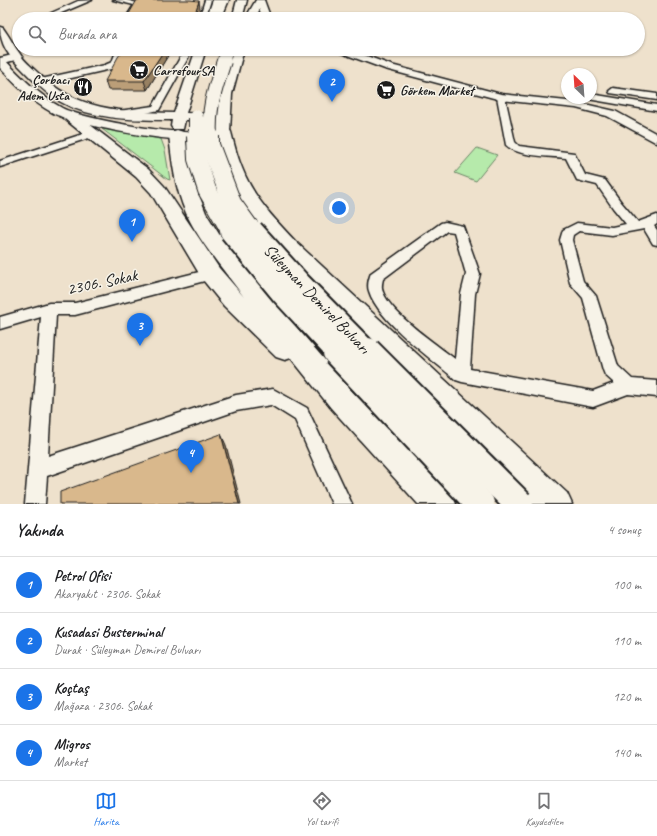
<!DOCTYPE html>
<html lang="tr">
<meta charset="utf-8">
<style>
:root{--surface:#fff;--page:#f6f6f6;--text:#202124;--muted:#757577;--line:#e0e0e0;--accent:#1a73e8}
body{margin:0;font-family:Caveat,sans-serif;background:var(--page);color:var(--text)}
.compass{position:absolute;left:561px;top:68px;width:36px;height:36px;border-radius:50%;background:var(--surface);box-shadow:0 1px 3px #0004;rotate:335deg}
.you{position:absolute;left:339px;top:208px;width:14px;height:14px;margin:-10px;border:3px solid #fff;border-radius:50%;background:#1a73e8;box-shadow:0 0 0 6px #1a73e833}
.badge{display:grid;place-items:center;width:26px;height:26px;border-radius:50%;background:var(--accent);color:#fff;font-size:13px;font-weight:700}
.pin{position:absolute;translate:-50% -33px;filter:drop-shadow(0 1px 2px #0008)}
.pin::after{content:'';position:absolute;top:21px;width:14px;height:12px;background:inherit;clip-path:polygon(0 0,100% 0,50% 100%)}
.list{margin:0;padding:0;list-style:none}
h2{display:flex;justify-content:space-between;align-items:center;height:52px;margin:0;padding:0 16px;font-size:17px}
h2 small{font-size:13px;font-weight:400;color:var(--muted)}
.list li{display:grid;grid-template-columns:26px 1fr auto;gap:12px;align-items:center;box-sizing:border-box;height:56px;padding:0 16px;border-top:1px solid var(--line)}
.list b{display:block;font-size:15px;white-space:nowrap}
.list p{margin:0;font-size:13px;white-space:nowrap;color:var(--muted)}
.list em{font-size:13px;font-style:normal;color:var(--muted)}
.icon{flex:none;width:22px;height:22px;fill:none;stroke:currentColor;stroke-width:2;stroke-linecap:round;stroke-linejoin:round}
.map{position:relative;flex:none;width:657px;height:504px;overflow:hidden}
.search{position:absolute;background:var(--surface);box-shadow:0 1px 3px #0004;left:12px;right:12px;top:12px;height:44px;display:flex;align-items:center;gap:10px;box-sizing:border-box;padding:0 14px;border-radius:22px;color:var(--muted);font-size:15px}
.sheet{height:276px;background:var(--surface)}
nav{display:flex;justify-content:space-around;align-items:center;box-sizing:border-box;height:56px;border-top:1px solid var(--line);background:var(--surface);font-size:11px;color:var(--muted)}
nav a{display:grid;justify-items:center;gap:2px}
nav .on{color:var(--accent)}
.map>svg:first-child{display:block}
.green{fill:#b6eaab;stroke:#698364}
.lines{fill:none;stroke-linecap:round;stroke-linejoin:round}
.minor-casing{stroke:#1c1c1c;stroke-width:3}
.tertiary-casing{stroke:#1c1c1c;stroke-width:3}
.secondary-casing{stroke:#1c1c1c;stroke-width:3}
.trunk-casing{stroke:#1c1c1c;stroke-width:3}
.minor{fill:#f7f3e8;fill-rule:evenodd}
.tertiary{fill:#f7f3e8;fill-rule:evenodd}
.secondary{fill:#f7f3e8;fill-rule:evenodd}
.trunk{fill:#f7f3e8;fill-rule:evenodd}
.trunk-bridge-far3-casing{stroke:#1c1c1c;stroke-width:16;stroke-linecap:butt}
.trunk-bridge-far2-casing{stroke:#1c1c1c;stroke-width:20;stroke-linecap:butt}
.trunk-bridge-far1-casing{stroke:#1c1c1c;stroke-width:26;stroke-linecap:butt}
.trunk-bridge-casing{stroke:#1c1c1c;stroke-width:32;stroke-linecap:butt}
.trunk-bridge-far3{stroke:#f7f3e8;stroke-width:14}
.trunk-bridge-far2{stroke:#f7f3e8;stroke-width:18}
.trunk-bridge-far1{stroke:#f7f3e8;stroke-width:22}
.trunk-bridge{stroke:#f7f3e8;stroke-width:28}
.wall{fill:#bb9e78;stroke:#1c1c1c}
.shaded-wall{fill:#988162;stroke:#1c1c1c}
.building{fill:#d9b88c;stroke:#1c1c1c}
.labels{text-anchor:middle;dominant-baseline:central;stroke-width:3;stroke-linejoin:round;paint-order:stroke}
.far-poi-label{font-size:14px;font-weight:bold;fill:#1c1c1c;stroke:#f7f3e8;text-anchor:start}
.street-label{font-size:17px;fill:#1c1c1c;stroke:#f7f3e8}
</style>
<div class="map">
<svg width="657" height="504" viewBox="0 0 657 504">
<rect width="100%" height="100%" fill="#eee1cc"/>
<filter id="ink" filterUnits="userSpaceOnUse"><feTurbulence type="fractalNoise" baseFrequency=".025" numOctaves="2"/><feDisplacementMap in="SourceGraphic" scale="8" xChannelSelector="R" yChannelSelector="G"/><feConvolveMatrix kernelMatrix="1 2 1 2 8 2 1 2 1" color-interpolation-filters="sRGB"/></filter>
<g filter="url(#ink)">
<g class="green">
<polygon points="102,129 161,139 165,150 170,180 167,179"/>
<polygon points="477,148 497,155 476,181 455,173"/>
</g>
<g class="lines">
<defs>
<g id="minor">
<polygon points="92,0 47,19 38,19 78,1"/>
<polygon points="113,0 126,0 141,4 131,19 125,19 134,5"/>
<polygon points="205,0 211,0 205,19 199,19"/>
<path d="M117,49H127C119,55 122,62 111,69L41,85L37,82L41,79L105,65L112,62Z"/>
<polygon points="185,49 193,49 159,110 137,115 119,115 117,113 119,111 153,106"/>
<polygon points="613,88 657,94 657,100 610,93 609,91"/>
<path d="M501,94L505,97L515,142L519,146L574,153L585,175L605,180L621,202L638,222L657,215V224L654,226L657,230V245L653,244L644,229L612,235L579,231L573,235L572,240L583,281L596,296L618,366L632,379L657,381V397L628,394L593,407L462,382L456,380C432,359 378,321 369,291C367,286 369,278 371,273L441,223L445,222L463,226L480,274L475,294L470,369L593,391L614,383L605,375L603,370L583,298L570,283L560,240L563,230L577,223L612,227L626,224L613,208L597,185L577,180L566,158C549,156 518,157 506,145L497,97ZM447,231L454,232L466,274L461,294L455,359C436,344 391,314 383,292C381,288 382,283 383,279Z"/>
<polygon points="591,94 657,105 657,111 588,99 591,98"/>
<polygon points="573,98 581,98 579,107 573,107 571,105"/>
<polygon points="92,131 95,132 97,134 95,136 0,167 0,161"/>
<polygon points="211,269 216,270 218,274 216,278 75,315 56,315 48,456 236,395 273,389 307,408 352,504 332,504 295,420 271,405 236,411 47,476 45,504 25,504 41,317 0,329 0,317 49,303 75,303"/>
</g>
<g id="tertiary">
<polygon points="256,0 264,0 271,19 263,19"/>
<polygon points="334,49 348,49 391,65 501,94 576,102 615,111 657,134 657,143 607,116 576,108 501,100 385,69 336,51"/>
<polygon points="16,54 19,55 21,57 19,59 0,64 0,58"/>
</g>
<g id="secondary">
<polygon points="213,0 221,0 216,19 206,19"/>
<polygon points="256,0 264,0 255,19 245,19"/>
<path d="M0,27L3,28C9,36 14,46 20,54C24,61 31,66 37,72C77,111 121,112 174,113L196,49H206L186,113L218,114L220,94L234,49H244L232,94L230,132C215,154 76,126 53,113C32,102 16,85 0,68V58L4,59C21,77 39,95 62,108C85,120 192,139 216,130L217,120H185L183,129H173L171,126L172,120C134,120 92,120 59,101C45,93 33,80 22,69C9,56 0,45 0,27Z"/>
</g>
<g id="trunk">
<polygon points="219,0 229,0 221,19 211,19"/>
<polygon points="237,0 247,0 242,19 232,19"/>
<polygon points="222,49 234,49 228,64 220,64 218,61"/>
<path d="M71,112L76,114L148,169L164,186L219,268L244,297C224,270 200,243 186,213C175,188 172,162 169,135L171,132L177,130L183,132L185,135L193,180L206,213L219,234L264,290L351,390L451,493L456,504H418L331,408L291,358L285,360L276,357L224,306L203,280L151,193L136,177L66,120L63,117L66,114Z"/>
<path d="M223,127L229,129L231,132C234,144 237,156 242,168C253,197 275,220 296,242L567,493L572,504H533L290,263C266,235 237,204 224,168C220,156 218,144 215,132L217,129Z"/>
</g>
</defs>
<use href="#minor" class="minor-casing"/>
<use href="#tertiary" class="tertiary-casing"/>
<use href="#secondary" class="secondary-casing"/>
<use href="#trunk" class="trunk-casing"/>
<use href="#minor" class="minor"/>
<use href="#tertiary" class="tertiary"/>
<use href="#secondary" class="secondary"/>
<use href="#trunk" class="trunk"/>
<defs>
<g id="trunk-bridge-far3">
<polyline points="196,137 196,117"/>
<path d="M210,137C208,107 215,89 224,61"/>
</g>
<g id="trunk-bridge-far2">
<polyline points="196,136 197,159 207,190 231,232"/>
<polyline points="210,136 210,145 232,203 253,232"/>
</g>
<g id="trunk-bridge-far1">
<polyline points="231,231 283,294 338,353"/>
<polyline points="252,231 300,284 368,353"/>
</g>
<g id="trunk-bridge">
<polyline points="337,352 480,504"/>
<polyline points="367,352 519,504"/>
</g>
</defs>
<use href="#trunk-bridge-far3" class="trunk-bridge-far3-casing"/>
<use href="#trunk-bridge-far2" class="trunk-bridge-far2-casing"/>
<use href="#trunk-bridge-far1" class="trunk-bridge-far1-casing"/>
<use href="#trunk-bridge" class="trunk-bridge-casing"/>
<use href="#trunk-bridge-far3" class="trunk-bridge-far3"/>
<use href="#trunk-bridge-far2" class="trunk-bridge-far2"/>
<use href="#trunk-bridge-far1" class="trunk-bridge-far1"/>
<use href="#trunk-bridge" class="trunk-bridge"/>
</g>
<polygon class="wall" points="172,49 147,90 108,90 105,81"/>
<g class="shaded-wall">
<polygon points="199,1 200,9 197,19 193,19"/>
<polygon points="165,49 172,49 147,90 144,81"/>
<polygon points="221,434 226,445 241,504 239,504"/>
</g>
<g class="building">
<polygon points="137,0 190,0 199,1 193,19 126,19"/>
<polygon points="124,49 165,49 144,81 105,81 118,57"/>
<polygon points="221,434 239,504 60,504 60,492"/>
</g>
</g>
<defs>
<symbol id="supermarket-disc" viewBox="-11 -11 22 22"><circle r="9.5" fill="#1c1c1c" stroke="#f7f3e8"/><path d="M-6-5.5h2.5l.6 2H6L4.5 2H-2.5L-4.4-4H-6ZM-1.5 3.2a1.3 1.3 0 1 0 .1 0ZM3 3.2a1.3 1.3 0 1 0 .1 0Z" fill="#fff"/></symbol>
<symbol id="restaurant-disc" viewBox="-11 -11 22 22"><circle r="9.5" fill="#1c1c1c" stroke="#f7f3e8"/><path d="M-5-6h1v4h1v-4h1v4h1v-4h1v5L-1.5 .5V6h-2V.5L-5-1ZM5-6V6H3V1.5H1.5Q1.5-4 5-6Z" fill="#fff"/></symbol>
</defs>
<g fill-rule="evenodd">
<use href="#supermarket-disc" x="128" y="59" width="22" height="22"/>
<use href="#restaurant-disc" x="72" y="76" width="22" height="22"/>
<use href="#supermarket-disc" x="375" y="79" width="22" height="22"/>
</g>
<g class="labels">
<g class="far-poi-label">
<text x="153" y="70">CarrefourSA</text>
<text x="69" y="79" text-anchor="end">Çorbacı<tspan x="69" dy="16">Adem Usta</tspan></text>
<text x="400" y="90">Görkem Market</text>
</g>
<g class="street-label">
<text transform="translate(102 282) rotate(-12)">2306. Sokak</text>
<text transform="translate(317 299) rotate(46)">Süleyman Demirel Bulvarı</text>
</g>
</g>
</svg>
<svg class="compass" viewBox="-18 -18 36 36"><path d="M0-13l5 13h-10z" fill="#e53935"/><path d="M0 13l5-13h-10z" fill="#757577"/></svg>
<div class="you"></div>
<div class="pin badge" style="left:132px;top:242px">1</div>
<div class="pin badge" style="left:332px;top:102px">2</div>
<div class="pin badge" style="left:140px;top:346px">3</div>
<div class="pin badge" style="left:191px;top:473px">4</div>
<div class="search"><svg class="icon" aria-label="search" viewBox="0 0 24 24"><circle cx="10" cy="10" r="6"/><path d="M15 15l6 6"/></svg>Burada ara</div>
</div>
<section class="sheet">
<h2>Yakında<small>4 sonuç</small></h2>
<ul class="list">
<li><span class="badge">1</span><div><b>Petrol Ofisi</b><p>Akaryakıt · 2306. Sokak</p></div><em>100 m</em></li>
<li><span class="badge">2</span><div><b>Kusadasi Busterminal</b><p>Durak · Süleyman Demirel Bulvarı</p></div><em>110 m</em></li>
<li><span class="badge">3</span><div><b>Koçtaş</b><p>Mağaza · 2306. Sokak</p></div><em>120 m</em></li>
<li><span class="badge">4</span><div><b>Migros</b><p>Market</p></div><em>140 m</em></li>
</ul>
</section>
<nav>
<a class="on"><svg class="icon" aria-label="map" viewBox="0 0 24 24"><path d="M3 6l6-2 6 2 6-2v14l-6 2-6-2-6 2zM9 4v14M15 6v14"/></svg>Harita</a>
<a><svg class="icon" aria-label="directions" viewBox="0 0 24 24"><path d="M12 3l9 9-9 9-9-9zM9 14v-3h6M13 9l2 2-2 2"/></svg>Yol tarifi</a>
<a><svg class="icon" aria-label="saved" viewBox="0 0 24 24"><path d="M7 4h10v16l-5-4-5 4z"/></svg>Kaydedilen</a>
</nav>
